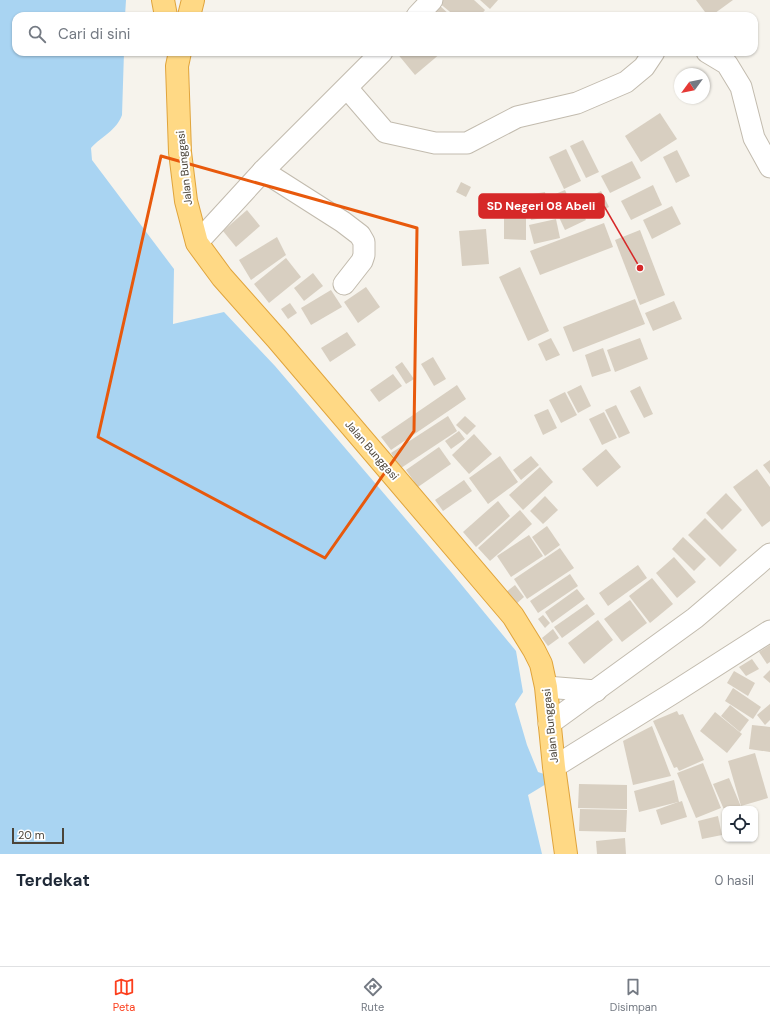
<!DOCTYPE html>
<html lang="id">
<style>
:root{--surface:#fff;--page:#f6f6f7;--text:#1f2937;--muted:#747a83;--line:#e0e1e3;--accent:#fc3f1d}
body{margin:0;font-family:"DM Sans",sans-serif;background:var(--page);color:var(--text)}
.controls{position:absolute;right:12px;bottom:12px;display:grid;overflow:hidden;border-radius:8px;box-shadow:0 1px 3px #0004}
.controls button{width:36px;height:36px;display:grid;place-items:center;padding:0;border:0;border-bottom:1px solid var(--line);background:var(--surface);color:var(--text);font:20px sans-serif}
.compass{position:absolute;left:674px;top:68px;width:36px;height:36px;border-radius:50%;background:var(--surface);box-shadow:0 1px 3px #0004;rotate:237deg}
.scale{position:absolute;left:12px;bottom:10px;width:52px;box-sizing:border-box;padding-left:4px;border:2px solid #4b4439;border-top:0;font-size:11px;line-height:14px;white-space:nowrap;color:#4b4439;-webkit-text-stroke:3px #fff;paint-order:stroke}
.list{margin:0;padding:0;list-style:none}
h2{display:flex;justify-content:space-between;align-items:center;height:52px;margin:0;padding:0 16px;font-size:17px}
h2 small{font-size:13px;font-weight:400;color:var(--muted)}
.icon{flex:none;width:22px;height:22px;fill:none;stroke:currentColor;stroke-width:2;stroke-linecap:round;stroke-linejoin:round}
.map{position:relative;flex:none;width:770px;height:854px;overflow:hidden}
.search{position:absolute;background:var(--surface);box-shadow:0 1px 3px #0004;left:12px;right:12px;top:12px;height:44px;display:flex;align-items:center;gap:10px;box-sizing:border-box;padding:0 14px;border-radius:12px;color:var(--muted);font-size:15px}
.sheet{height:112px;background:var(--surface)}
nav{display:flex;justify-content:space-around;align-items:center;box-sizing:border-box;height:56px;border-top:1px solid var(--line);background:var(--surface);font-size:11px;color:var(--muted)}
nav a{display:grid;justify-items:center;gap:2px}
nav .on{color:var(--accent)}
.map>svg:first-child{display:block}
.water{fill:#a9d4f2}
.building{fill:#d8cfc1}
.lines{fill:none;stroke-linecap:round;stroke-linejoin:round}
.minor-casing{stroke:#c2bbae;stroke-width:23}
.trunk-casing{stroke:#e0a43c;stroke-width:24}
.minor{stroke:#fff;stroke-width:21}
.trunk{stroke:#ffd985;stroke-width:22}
.marked{fill:none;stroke:#e8590c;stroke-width:3;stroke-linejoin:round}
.labels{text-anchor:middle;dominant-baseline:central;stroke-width:4;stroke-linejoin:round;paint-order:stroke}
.street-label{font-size:11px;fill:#4b4439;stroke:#fff}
.leader{fill:none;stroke:#d62828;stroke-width:1.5}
.callout-dot{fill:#d62828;stroke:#fff;stroke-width:1.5}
.callout{fill:#d62828;stroke:#d62828;stroke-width:1.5}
.callout-label{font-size:12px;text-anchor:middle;font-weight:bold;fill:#fff}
</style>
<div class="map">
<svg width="770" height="854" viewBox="0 0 770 854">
<rect width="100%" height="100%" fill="#f6f3ec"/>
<path class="water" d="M0,0H126L125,16H16V52H124L122,115C116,131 102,136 91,148L92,160L174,269L173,324L224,312L275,366L451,572L516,651L523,692L515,704L527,745L538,772L556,778L528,795L542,854H0Z"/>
<g class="building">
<polygon points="439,0 474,0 485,10 480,16 455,16 438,2"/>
<polygon points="480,0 498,0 490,9"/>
<polygon points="696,0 733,0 711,16 708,16"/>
<polygon points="438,4 451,16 427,16"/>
<polygon points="396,52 440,52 441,53 415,75"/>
<polygon points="660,113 677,139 641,162 625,136"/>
<polygon points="583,140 599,172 586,178 570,146"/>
<polygon points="566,149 581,181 564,189 549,157"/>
<polygon points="677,150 690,176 676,183 663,157"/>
<polygon points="632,161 641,178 610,193 601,176"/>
<polygon points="461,182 471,187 466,197 456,192"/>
<polygon points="653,185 662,205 631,220 621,201"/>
<polygon points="565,190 570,201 559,206 553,195"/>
<polygon points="601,191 609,207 587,218 579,202"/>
<polygon points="545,192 549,217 531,220 527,195"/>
<polygon points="577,203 586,220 565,230 557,213"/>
<polygon points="672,206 681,224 652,239 643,220"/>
<polygon points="247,210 260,226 236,247 223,231"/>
<polygon points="504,211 526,211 526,240 504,239"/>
<polygon points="556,219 560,238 534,244 529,225"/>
<polygon points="604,223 613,247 540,275 530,251"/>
<polygon points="486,229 489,264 462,266 459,231"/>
<polygon points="640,230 665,295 640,305 615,240"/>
<polygon points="277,237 286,255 251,280 239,260"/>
<polygon points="286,258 301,277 269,303 254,284"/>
<polygon points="520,267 549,331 528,341 499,277"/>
<polygon points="313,273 323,286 304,301 294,288"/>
<polygon points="366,287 380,307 358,323 344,302"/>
<polygon points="331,290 342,307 311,325 301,308"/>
<polygon points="635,299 645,324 573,352 563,327"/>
<polygon points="674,301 682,319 653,331 645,313"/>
<polygon points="290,303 297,313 288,319 281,309"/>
<polygon points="347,332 356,345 330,362 321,348"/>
<polygon points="551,338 560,355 546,361 538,344"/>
<polygon points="640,338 648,359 615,372 607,350"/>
<polygon points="603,348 611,371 592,377 585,355"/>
<polygon points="433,357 446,379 434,386 421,364"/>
<polygon points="402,362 414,379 406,384 395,367"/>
<polygon points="393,374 402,386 379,402 370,390"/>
<polygon points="457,385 466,399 391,450 381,437"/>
<polygon points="581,385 591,406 578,413 567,392"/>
<polygon points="640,386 653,414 644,418 630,391"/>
<polygon points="565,392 577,415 561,423 549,400"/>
<polygon points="616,405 630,433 619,438 605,410"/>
<polygon points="548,409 557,428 543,435 534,415"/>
<polygon points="604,412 617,438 602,445 589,419"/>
<polygon points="448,416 457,431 401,468 391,453"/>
<polygon points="465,416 476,426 467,435 456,425"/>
<polygon points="459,431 465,439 451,449 445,441"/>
<polygon points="474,434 492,454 469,474 452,455"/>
<polygon points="439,447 451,464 418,487 406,470"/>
<polygon points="606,449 621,467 597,487 582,469"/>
<polygon points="500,456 518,482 488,504 469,478"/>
<polygon points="531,456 539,465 521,480 513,470"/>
<polygon points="770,460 770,474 763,465"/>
<polygon points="540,467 553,482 523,510 509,495"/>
<polygon points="757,469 770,487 770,521 762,527 733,487"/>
<polygon points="464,480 472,491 443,511 435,500"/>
<polygon points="726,493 742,510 722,530 706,513"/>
<polygon points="545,496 558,510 543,524 530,511"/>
<polygon points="498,501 510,516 476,547 463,532"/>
<polygon points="520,510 532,524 490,561 478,548"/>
<polygon points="705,518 737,550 720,567 688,535"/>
<polygon points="547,526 560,545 545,556 532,537"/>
<polygon points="529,535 543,556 511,577 497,556"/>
<polygon points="683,537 706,559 694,571 672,549"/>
<polygon points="560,548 574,568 527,599 514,579"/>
<polygon points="674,557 696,582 677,598 656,573"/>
<polygon points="638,565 647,578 608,606 599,593"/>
<polygon points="570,574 578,586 538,613 530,601"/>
<polygon points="652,578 673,604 650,623 629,596"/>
<polygon points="515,585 524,597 515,605 505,593"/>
<polygon points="577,589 585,599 552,623 545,612"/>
<polygon points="630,600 647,623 622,642 604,619"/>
<polygon points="587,604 595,614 562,638 554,627"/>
<polygon points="543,615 550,623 545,628 538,619"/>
<polygon points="598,620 613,640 584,664 568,643"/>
<polygon points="553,629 559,638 548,646 542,638"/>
<polygon points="770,645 770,662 767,664 759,652"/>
<polygon points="752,659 759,669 746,676 739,667"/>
<polygon points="770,670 770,683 763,677"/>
<polygon points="734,671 755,683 748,696 727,683"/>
<polygon points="733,688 761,707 753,719 725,701"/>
<polygon points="770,704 770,720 765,725 757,715"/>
<polygon points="730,705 749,720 740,732 721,716"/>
<polygon points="677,711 679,715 683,714 704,760 679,771 677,767 674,768 653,721"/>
<polygon points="715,712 742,734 727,753 700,731"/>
<polygon points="752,725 770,727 770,752 749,749"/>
<polygon points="652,726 671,776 633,785 623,741"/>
<polygon points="755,753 768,798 741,806 728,761"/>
<polygon points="703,763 721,808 696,818 677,773"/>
<polygon points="729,778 742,809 725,809 725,812 713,784"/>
<polygon points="674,780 679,802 682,801 687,817 661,825 656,810 678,802 639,812 634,791"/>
<polygon points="579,784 627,785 627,809 578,808"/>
<polygon points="580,809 627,810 626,832 579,831"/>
<polygon points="718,816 722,835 702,839 698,821"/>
<polygon points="625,838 626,854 597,854 596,841"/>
</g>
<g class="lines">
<defs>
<g id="minor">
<polyline points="417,16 432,0"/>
<polyline points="707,52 727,64 741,87 754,138 770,167"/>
<polyline points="347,88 385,132 435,143 467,143 517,117 577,103 626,82 644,67 654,52"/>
<polyline points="263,171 343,222 360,235 364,242 364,255 362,261 344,284"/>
<polyline points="197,243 263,171 382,52"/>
<polyline points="546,687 596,691"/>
<polyline points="549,724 695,618 770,554"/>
<polyline points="554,767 673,693 770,631"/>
</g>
<g id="trunk">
<polyline points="163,0 166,16"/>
<polyline points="189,16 193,0"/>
<polyline points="180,52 177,66 180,152 186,201 197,243 222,277 277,339 513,616 534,650 541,664 546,687 554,767 566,854"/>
</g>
</defs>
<use href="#minor" class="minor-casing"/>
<use href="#trunk" class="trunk-casing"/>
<use href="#minor" class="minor"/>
<use href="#trunk" class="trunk"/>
</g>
<path class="marked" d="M161,156L417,228L414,431L325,558L98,437Z"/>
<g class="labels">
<g class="street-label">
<text transform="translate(184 168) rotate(-96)">Jalan Bunggasi</text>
<text transform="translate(372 450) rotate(49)">Jalan Bunggasi</text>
<text transform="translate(550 726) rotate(-96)">Jalan Bunggasi</text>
</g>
</g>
<path class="leader" d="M640 268L604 206"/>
<circle class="callout-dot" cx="640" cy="268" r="4"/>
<rect class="callout" x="479" y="194" width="125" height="24" rx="4"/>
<g class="callout-label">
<text x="541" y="210">SD Negeri 08 Abeli</text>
</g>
</svg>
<div class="controls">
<button><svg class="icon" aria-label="locate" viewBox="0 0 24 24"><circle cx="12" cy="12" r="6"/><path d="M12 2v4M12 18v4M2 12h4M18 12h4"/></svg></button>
</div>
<svg class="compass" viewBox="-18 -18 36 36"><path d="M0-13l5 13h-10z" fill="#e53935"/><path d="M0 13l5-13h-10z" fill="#747a83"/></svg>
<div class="scale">20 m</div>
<div class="search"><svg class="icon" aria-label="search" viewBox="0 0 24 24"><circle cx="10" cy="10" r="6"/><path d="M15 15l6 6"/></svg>Cari di sini</div>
</div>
<section class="sheet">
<h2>Terdekat<small>0 hasil</small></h2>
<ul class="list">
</ul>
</section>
<nav>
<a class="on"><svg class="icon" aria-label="map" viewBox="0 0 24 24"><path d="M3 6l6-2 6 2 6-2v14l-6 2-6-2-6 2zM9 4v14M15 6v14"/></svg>Peta</a>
<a><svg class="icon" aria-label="directions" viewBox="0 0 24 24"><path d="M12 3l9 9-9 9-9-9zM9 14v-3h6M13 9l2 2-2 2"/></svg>Rute</a>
<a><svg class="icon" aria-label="saved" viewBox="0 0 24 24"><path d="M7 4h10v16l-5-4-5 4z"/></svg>Disimpan</a>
</nav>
